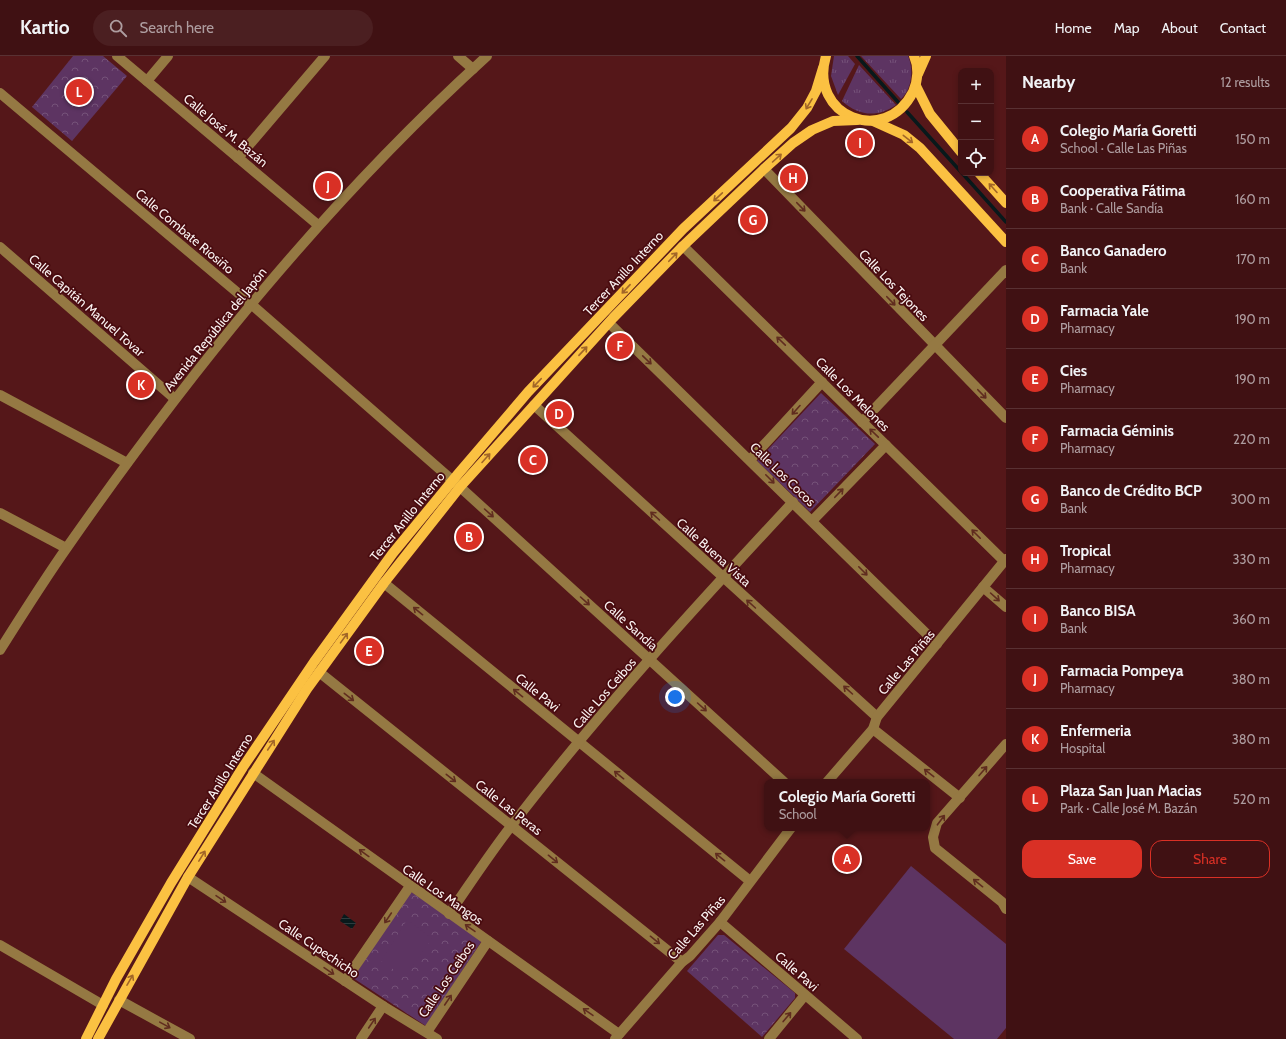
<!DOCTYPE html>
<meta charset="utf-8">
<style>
:root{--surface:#401113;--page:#4b1f21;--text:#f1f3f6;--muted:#ae9da0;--line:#593133;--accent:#d93025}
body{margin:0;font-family:Cabin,sans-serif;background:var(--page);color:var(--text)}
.controls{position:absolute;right:12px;top:12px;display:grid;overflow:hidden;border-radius:8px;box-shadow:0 2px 6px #0003}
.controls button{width:36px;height:36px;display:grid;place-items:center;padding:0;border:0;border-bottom:1px solid var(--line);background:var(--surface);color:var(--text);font:20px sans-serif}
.you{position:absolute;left:675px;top:641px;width:14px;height:14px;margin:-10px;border:3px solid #fff;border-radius:50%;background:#1a73e8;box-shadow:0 0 0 6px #1a73e833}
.badge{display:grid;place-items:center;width:26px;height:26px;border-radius:50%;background:var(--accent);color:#fff;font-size:13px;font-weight:700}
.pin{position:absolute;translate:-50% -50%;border:2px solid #fff;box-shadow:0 1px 4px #0006}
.popup{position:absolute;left:764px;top:723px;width:166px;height:52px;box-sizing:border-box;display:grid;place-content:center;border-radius:8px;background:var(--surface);filter:drop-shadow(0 1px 3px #0005);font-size:13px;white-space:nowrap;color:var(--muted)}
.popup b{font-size:15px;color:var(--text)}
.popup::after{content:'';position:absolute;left:50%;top:100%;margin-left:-8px;border:8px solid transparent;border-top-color:var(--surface)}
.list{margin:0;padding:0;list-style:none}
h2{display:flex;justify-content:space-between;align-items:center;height:52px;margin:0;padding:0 16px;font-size:17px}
h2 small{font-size:13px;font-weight:400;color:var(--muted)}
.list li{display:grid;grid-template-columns:26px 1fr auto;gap:12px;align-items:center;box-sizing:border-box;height:60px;padding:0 16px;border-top:1px solid var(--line)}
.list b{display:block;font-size:15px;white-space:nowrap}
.list p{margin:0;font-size:13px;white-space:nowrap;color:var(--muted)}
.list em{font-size:13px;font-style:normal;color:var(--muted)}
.actions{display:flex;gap:8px;padding:12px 16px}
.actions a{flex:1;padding:9px 0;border:1px solid var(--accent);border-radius:12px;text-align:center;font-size:14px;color:var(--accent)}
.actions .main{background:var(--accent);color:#fff}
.icon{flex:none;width:22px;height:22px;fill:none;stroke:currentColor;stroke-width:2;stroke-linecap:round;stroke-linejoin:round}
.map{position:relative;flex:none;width:1006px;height:983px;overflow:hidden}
header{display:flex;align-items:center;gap:24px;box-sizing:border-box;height:56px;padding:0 20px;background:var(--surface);border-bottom:1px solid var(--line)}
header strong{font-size:19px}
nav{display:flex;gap:22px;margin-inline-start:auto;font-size:14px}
.search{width:280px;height:36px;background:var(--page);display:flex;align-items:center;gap:10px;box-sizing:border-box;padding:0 14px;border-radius:22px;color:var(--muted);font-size:15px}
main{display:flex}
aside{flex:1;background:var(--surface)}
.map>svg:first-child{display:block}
.grass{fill:url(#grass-tufts)}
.park{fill:url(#park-crowns)}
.pitch{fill:#5d3462}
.water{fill:url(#water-rules)}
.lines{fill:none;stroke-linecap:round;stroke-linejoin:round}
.stream{stroke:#08191b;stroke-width:3.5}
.minor{stroke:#957943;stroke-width:10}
.major{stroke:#fbc142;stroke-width:10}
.oneway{stroke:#a26628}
.oneway2{stroke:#602c1f}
.labels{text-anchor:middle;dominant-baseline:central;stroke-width:3.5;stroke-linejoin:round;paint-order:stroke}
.street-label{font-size:13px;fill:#faf2f1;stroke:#490b0f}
</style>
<header>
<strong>Kartio</strong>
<div class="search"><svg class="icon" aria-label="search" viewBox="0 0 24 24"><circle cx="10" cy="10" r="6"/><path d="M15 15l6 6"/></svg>Search here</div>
<nav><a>Home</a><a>Map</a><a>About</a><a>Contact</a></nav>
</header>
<main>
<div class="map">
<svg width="1006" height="983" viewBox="0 0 1006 983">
<defs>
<pattern id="grass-tufts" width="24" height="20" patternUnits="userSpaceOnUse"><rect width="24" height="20" fill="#5d3462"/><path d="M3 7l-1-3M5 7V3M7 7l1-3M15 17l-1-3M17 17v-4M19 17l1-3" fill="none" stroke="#755279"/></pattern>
<pattern id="park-crowns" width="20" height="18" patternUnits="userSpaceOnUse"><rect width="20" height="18" fill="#5d3462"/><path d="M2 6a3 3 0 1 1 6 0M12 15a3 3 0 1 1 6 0" fill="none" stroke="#755279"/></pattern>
<pattern id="water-rules" width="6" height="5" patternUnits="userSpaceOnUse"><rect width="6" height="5" fill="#08191b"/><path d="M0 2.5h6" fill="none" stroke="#2d3b3d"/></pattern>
</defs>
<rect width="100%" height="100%" fill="#551719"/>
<g class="grass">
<polygon points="834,0 848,0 855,8 838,39 831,20"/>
<path d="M861,0H908C914,13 912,33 901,43Z"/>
<path d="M859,9L896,49C877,62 859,60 842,45Z"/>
</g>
<g class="park">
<polygon points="73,0 103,0 127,20 72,85 32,51"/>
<polygon points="821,337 875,388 810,456 757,405"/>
<polygon points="410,835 483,883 426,970 353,922"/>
<polygon points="718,879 724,879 795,937 795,942 762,981 687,915"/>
</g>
<g class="pitch">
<polygon points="911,810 1006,888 1006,972 997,983 954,983 844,893"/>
<polygon points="407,864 432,882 405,921 381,905"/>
</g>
<polygon class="water" points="344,858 356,867 352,873 340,865"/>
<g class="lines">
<g class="stream">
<polyline points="857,0 898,46"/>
<polyline points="907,56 961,116"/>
<polyline points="962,117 1006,166"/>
</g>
<g class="minor">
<polyline points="117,0 318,169"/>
<polyline points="458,0 473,13"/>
<polyline points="147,25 168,0"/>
<polyline points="0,37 251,248 460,431 784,726"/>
<polyline points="238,102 325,0"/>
<polyline points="764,113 1006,362"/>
<polyline points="683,190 1004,505"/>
<polyline points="0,191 175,343"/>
<polyline points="609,267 937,588"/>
<polyline points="0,339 127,407"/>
<polyline points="534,349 877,661"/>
<polyline points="862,366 1006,214"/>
<polyline points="750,404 822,326"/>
<polyline points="0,457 66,492"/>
<polyline points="812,465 886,389"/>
<polyline points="384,527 750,825"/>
<polyline points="983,531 1006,551"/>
<path d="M0,594C22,559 44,524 68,490C191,314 327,145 487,0"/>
<polyline points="319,616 682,906"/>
<polyline points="873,673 960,742"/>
<polyline points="1006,688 937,767 933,781 935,792 1002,846 1006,853"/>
<polyline points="253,717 619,978"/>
<polyline points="827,726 873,673 877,661 1006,503"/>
<polyline points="188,821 383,950 437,983"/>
<path d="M449,858C470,828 490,797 512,769C599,656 696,550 793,446"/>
<polyline points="720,866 857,983"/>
<polyline points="0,889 103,949"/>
<polyline points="345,925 410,830"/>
<polyline points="119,944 190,983"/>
<polyline points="427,976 488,885"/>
<polyline points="361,983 383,950"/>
<polyline points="615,983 682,906 690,900 720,866 791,772"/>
<polyline points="769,983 805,939"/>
</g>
<g class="major">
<path d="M826,0C808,60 885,91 913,36C918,25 919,11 914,0"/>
<polyline points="918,18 926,0"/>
<polyline points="916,30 930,58 961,96"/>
<polyline points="873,65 904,79 920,92 1006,186"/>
<polyline points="979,117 1006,147"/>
<polyline points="86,983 116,923 171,827 243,711 314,606 393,497 458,418 528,336 683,173 791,72 807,52 816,35 823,12"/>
<polyline points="98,983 188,821 307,633 384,527 460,431 613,262 683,190 764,113 793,87 812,74 833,65 857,64"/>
</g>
</g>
<defs><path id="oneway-shaft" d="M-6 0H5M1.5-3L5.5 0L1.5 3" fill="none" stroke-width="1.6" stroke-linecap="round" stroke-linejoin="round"/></defs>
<g class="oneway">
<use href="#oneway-shaft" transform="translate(809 48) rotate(121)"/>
<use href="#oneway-shaft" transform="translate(908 83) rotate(38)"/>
<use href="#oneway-shaft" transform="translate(777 102) rotate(-42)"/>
<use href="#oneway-shaft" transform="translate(993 132) rotate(-132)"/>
<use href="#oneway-shaft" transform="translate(718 141) rotate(137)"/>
<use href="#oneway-shaft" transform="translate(673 201) rotate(-46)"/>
<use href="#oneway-shaft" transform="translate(626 233) rotate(133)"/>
<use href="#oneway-shaft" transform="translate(583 295) rotate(-47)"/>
<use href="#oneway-shaft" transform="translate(537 327) rotate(134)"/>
<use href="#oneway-shaft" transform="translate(486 402) rotate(-48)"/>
<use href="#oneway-shaft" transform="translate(344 582) rotate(-54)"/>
<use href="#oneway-shaft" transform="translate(271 689) rotate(-56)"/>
<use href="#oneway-shaft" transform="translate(202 800) rotate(-58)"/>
<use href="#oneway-shaft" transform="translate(130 924) rotate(-60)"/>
</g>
<g class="oneway2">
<use href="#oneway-shaft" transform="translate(801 151) rotate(46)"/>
<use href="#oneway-shaft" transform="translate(891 245) rotate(46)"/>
<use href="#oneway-shaft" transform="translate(781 285) rotate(-136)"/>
<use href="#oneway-shaft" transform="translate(647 304) rotate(44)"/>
<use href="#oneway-shaft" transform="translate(982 338) rotate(46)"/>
<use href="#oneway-shaft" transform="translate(796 354) rotate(132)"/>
<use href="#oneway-shaft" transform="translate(874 377) rotate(-136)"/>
<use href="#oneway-shaft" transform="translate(770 423) rotate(45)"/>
<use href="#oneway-shaft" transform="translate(839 437) rotate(-46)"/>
<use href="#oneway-shaft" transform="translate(489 457) rotate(42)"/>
<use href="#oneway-shaft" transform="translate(655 460) rotate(-138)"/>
<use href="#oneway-shaft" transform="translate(976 478) rotate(-135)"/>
<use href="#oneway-shaft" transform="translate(863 515) rotate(45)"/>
<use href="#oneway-shaft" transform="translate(995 541) rotate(42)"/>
<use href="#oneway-shaft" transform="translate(585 545) rotate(42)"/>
<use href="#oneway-shaft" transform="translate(751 548) rotate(-138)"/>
<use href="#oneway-shaft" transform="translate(418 555) rotate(-141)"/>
<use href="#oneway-shaft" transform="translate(848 634) rotate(-138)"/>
<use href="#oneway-shaft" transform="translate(518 637) rotate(-141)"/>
<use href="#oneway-shaft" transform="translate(349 641) rotate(38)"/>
<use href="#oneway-shaft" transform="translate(702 651) rotate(42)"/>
<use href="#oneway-shaft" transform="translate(983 715) rotate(-49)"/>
<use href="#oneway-shaft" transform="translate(929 717) rotate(-142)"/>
<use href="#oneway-shaft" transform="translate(619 719) rotate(-141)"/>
<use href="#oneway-shaft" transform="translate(451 722) rotate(38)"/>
<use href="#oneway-shaft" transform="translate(941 764) rotate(-53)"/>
<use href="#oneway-shaft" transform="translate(364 797) rotate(-144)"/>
<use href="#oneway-shaft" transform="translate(720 801) rotate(-141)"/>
<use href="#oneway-shaft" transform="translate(553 803) rotate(39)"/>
<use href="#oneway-shaft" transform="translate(978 827) rotate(-141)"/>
<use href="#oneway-shaft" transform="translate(221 843) rotate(34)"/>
<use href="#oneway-shaft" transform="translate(388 862) rotate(124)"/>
<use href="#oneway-shaft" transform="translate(470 872) rotate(-145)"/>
<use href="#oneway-shaft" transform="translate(655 884) rotate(39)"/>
<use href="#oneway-shaft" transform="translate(329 915) rotate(34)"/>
<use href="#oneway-shaft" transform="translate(448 944) rotate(-56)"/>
<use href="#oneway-shaft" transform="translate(588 956) rotate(-145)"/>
<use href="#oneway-shaft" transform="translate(787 961) rotate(-50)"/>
<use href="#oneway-shaft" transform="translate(372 967) rotate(-56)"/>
<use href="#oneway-shaft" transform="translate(165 969) rotate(29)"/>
</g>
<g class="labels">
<g class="street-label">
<text transform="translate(226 74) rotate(40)">Calle José M. Bazán</text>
<text transform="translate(185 175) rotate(40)">Calle Combate Riosiño</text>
<text transform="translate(623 217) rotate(-47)">Tercer Anillo Interno</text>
<text transform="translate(894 229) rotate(46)">Calle Los Tejones</text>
<text transform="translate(87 249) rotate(41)">Calle Capitán Manuel Tovar</text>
<text transform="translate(215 273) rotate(-51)">Avenida República del Japón</text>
<text transform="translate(853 338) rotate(45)">Calle Los Melones</text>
<text transform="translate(783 418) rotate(44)">Calle Los Cocos</text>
<text transform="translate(407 460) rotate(-51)">Tercer Anillo Interno</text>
<text transform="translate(714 496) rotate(42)">Calle Buena Vista</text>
<text transform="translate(631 569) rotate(42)">Calle Sandía</text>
<text transform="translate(906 606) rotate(-50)">Calle Las Piñas</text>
<text transform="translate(538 636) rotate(39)">Calle Pavi</text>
<text transform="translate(604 637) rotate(-49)">Calle Los Ceibos</text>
<text transform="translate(220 725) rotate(-58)">Tercer Anillo Interno</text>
<text transform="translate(509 751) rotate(38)">Calle Las Peras</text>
<text transform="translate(443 838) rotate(35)">Calle Los Mangos</text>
<text transform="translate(696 871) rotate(-49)">Calle Las Piñas</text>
<text transform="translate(319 892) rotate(34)">Calle Cupechicho</text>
<text transform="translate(797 915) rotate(41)">Calle Pavi</text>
<text transform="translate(446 923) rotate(-56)">Calle Los Ceibos</text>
</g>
</g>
</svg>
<div class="controls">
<button>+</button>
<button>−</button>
<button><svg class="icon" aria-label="locate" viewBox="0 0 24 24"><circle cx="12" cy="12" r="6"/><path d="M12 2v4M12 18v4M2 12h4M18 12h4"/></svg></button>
</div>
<div class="you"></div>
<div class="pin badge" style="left:847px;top:803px">A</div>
<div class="popup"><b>Colegio María Goretti</b>School</div>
<div class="pin badge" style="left:469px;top:481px">B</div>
<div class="pin badge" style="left:533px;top:404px">C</div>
<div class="pin badge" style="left:559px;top:358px">D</div>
<div class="pin badge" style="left:369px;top:595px">E</div>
<div class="pin badge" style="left:620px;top:290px">F</div>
<div class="pin badge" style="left:753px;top:164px">G</div>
<div class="pin badge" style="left:793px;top:122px">H</div>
<div class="pin badge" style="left:860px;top:87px">I</div>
<div class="pin badge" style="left:328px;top:130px">J</div>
<div class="pin badge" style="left:141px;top:329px">K</div>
<div class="pin badge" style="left:79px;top:36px">L</div>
</div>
<aside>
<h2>Nearby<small>12 results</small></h2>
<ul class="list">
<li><span class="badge">A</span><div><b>Colegio María Goretti</b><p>School · Calle Las Piñas</p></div><em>150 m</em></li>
<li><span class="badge">B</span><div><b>Cooperativa Fátima</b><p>Bank · Calle Sandía</p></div><em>160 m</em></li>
<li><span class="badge">C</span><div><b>Banco Ganadero</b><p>Bank</p></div><em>170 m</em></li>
<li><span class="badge">D</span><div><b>Farmacia Yale</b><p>Pharmacy</p></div><em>190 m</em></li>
<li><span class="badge">E</span><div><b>Cies</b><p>Pharmacy</p></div><em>190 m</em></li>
<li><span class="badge">F</span><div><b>Farmacia Géminis</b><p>Pharmacy</p></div><em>220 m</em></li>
<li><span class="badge">G</span><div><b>Banco de Crédito BCP</b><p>Bank</p></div><em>300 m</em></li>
<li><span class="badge">H</span><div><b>Tropical</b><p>Pharmacy</p></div><em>330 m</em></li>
<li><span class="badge">I</span><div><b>Banco BISA</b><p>Bank</p></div><em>360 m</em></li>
<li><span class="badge">J</span><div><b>Farmacia Pompeya</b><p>Pharmacy</p></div><em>380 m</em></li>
<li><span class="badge">K</span><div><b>Enfermeria</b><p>Hospital</p></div><em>380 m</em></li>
<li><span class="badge">L</span><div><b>Plaza San Juan Macias</b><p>Park · Calle José M. Bazán</p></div><em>520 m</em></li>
</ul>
<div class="actions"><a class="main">Save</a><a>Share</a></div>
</aside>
</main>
